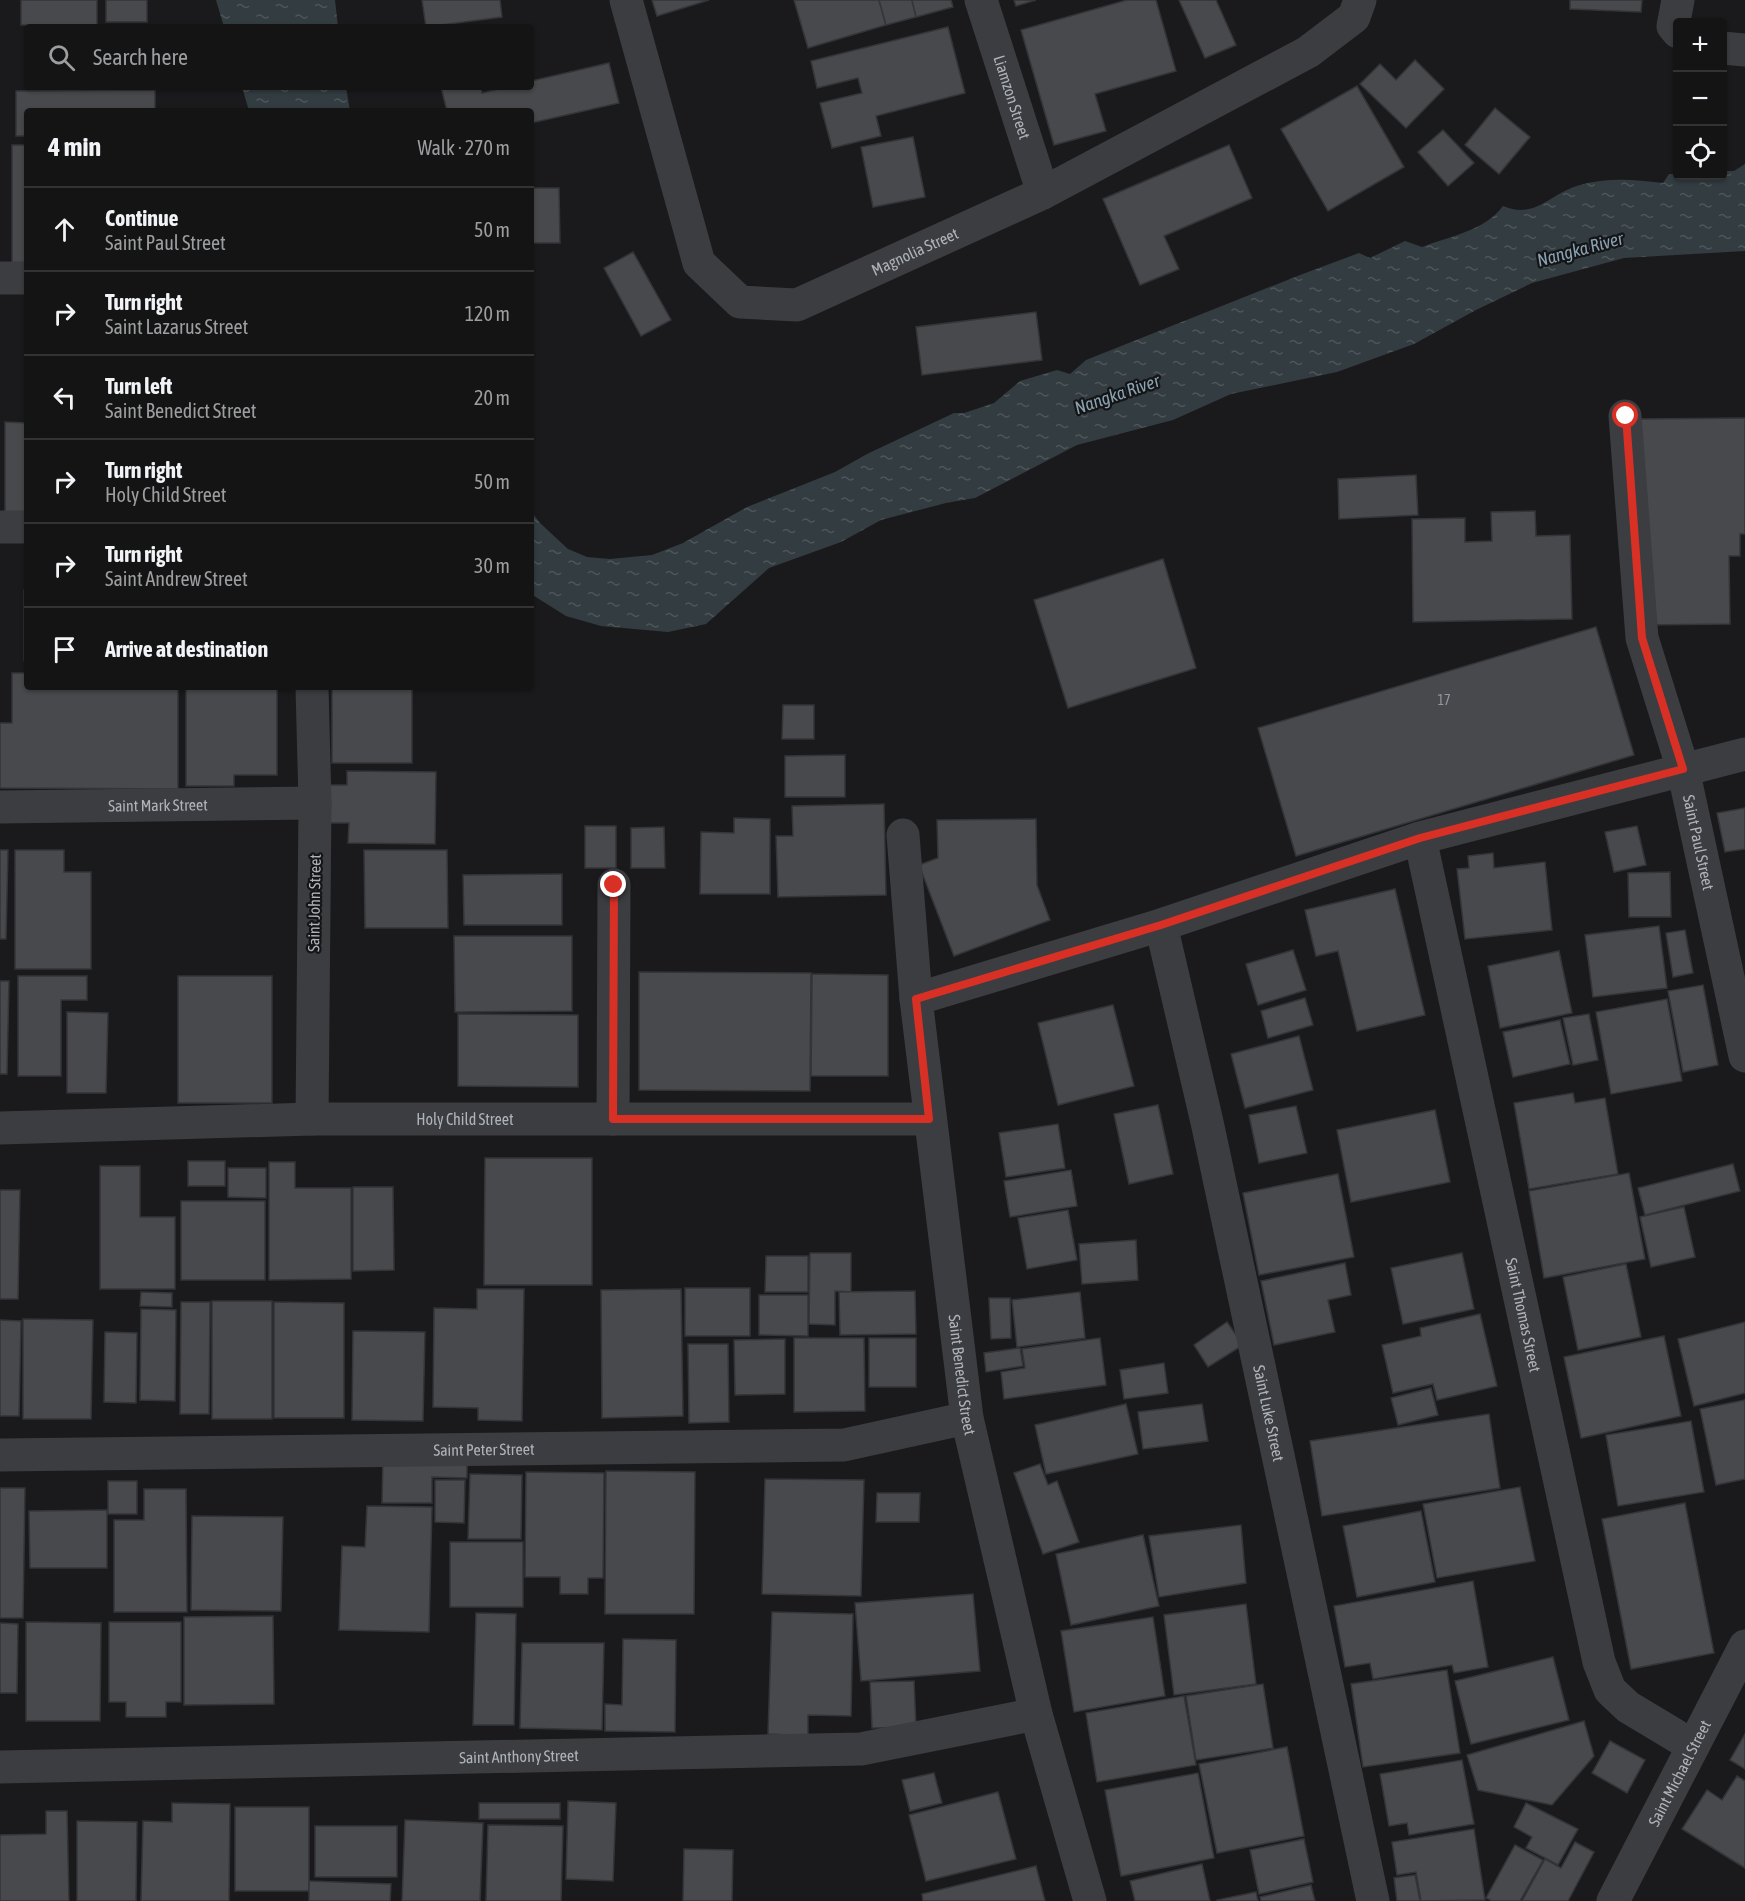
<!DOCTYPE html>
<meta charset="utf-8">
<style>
:root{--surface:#141415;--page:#1d1d1e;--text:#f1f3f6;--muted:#9d9ea0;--line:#333334}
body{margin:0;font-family:"Asap Condensed",sans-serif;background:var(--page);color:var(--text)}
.controls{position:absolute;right:18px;top:18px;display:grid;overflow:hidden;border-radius:6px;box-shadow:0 2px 4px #0004}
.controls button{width:54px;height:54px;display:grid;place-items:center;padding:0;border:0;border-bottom:2px solid var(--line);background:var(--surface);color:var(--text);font:30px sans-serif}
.stop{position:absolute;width:18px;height:18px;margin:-14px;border:4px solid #d93025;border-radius:50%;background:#fff}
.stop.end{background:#d93025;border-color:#fff;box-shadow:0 2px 6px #0008}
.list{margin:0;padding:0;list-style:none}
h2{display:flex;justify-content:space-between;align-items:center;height:78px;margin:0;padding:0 24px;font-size:26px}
h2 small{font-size:20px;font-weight:400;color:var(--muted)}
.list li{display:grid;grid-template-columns:39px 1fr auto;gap:18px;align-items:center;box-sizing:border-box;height:84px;padding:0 24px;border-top:2px solid var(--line)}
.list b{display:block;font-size:22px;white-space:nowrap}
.list p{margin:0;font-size:20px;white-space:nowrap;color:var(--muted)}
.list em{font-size:20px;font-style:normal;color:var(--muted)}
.icon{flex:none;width:33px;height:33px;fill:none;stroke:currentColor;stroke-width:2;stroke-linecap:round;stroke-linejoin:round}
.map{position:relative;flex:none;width:1745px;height:1901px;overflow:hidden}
.search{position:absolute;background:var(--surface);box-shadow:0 2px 4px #0004;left:24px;top:24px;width:510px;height:66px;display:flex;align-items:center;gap:15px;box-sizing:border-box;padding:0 21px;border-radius:6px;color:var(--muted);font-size:22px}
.panel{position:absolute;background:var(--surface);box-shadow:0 2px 4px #0004;left:24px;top:108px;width:510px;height:582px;border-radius:6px}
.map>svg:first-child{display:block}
.water{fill:url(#water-ripples)}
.building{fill:#47494c;stroke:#343538;stroke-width:1.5}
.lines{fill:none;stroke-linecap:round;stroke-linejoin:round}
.minor{stroke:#3c3d41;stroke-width:33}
.route{stroke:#d93025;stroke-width:8}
.labels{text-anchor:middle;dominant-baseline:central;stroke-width:4.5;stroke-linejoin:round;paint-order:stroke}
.number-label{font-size:14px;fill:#94989e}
.street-label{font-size:16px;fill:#aeb3ba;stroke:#151517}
.water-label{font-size:18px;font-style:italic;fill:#89a3b2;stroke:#151517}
</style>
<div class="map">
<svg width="1745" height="1901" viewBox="0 0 1745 1901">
<defs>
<pattern id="water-ripples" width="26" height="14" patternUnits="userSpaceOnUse" patternTransform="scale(1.5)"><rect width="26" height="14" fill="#333c41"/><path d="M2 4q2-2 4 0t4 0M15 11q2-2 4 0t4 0" fill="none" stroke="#4e565a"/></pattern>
</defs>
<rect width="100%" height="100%" fill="#1a1a1c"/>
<g class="water">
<polygon points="216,0 335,0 338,27 224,27"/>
<polygon points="242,87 346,87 350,111 249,111"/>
<path d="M1745,164V251L1624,258L1532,283L1476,310L1414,344L1337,372L1231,394L1173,420L1077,445L975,498L946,503L881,520L841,542L769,568L706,624L668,632L601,626L566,616L531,594V511L540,523L568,549L587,557L610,559L652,555L683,543L747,507L835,472L867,454L954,413H964L994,403L1020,381L1057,370L1070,374L1086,360L1300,275L1359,253L1370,258L1405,241L1422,247C1448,237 1486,230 1503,206C1536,220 1550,193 1580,185C1609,177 1634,180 1663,183L1669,174L1722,176L1723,171H1734Z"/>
</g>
<g class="building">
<rect x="21" y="0" width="76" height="25"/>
<rect x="106" y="0" width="41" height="22"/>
<polygon points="422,0 500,0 502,17 426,27"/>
<polygon points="652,0 709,0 657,16"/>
<polygon points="794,0 879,0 886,25 808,48"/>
<polygon points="879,0 912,0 916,17 886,25"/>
<polygon points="912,0 951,0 953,7 916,17"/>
<polygon points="1014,0 1036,0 1016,6"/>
<polygon points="1127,0 1156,0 1176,71 1095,94 1106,131 1054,145 1021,30"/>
<polygon points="1179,0 1216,0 1236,45 1205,58"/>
<polygon points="1570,0 1642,0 1641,12 1570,9"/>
<polygon points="948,27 965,93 876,116 881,136 832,148 820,103 862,93 858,78 817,88 811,61"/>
<polygon points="1415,60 1444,89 1406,128 1360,84 1380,64 1396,80"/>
<polygon points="609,63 619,103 531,123 531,111 447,111 441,87 481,87 482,93 506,87 531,87 531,81"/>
<polygon points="1357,86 1404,167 1328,211 1281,129"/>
<polygon points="155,90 155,111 27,111 27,136 16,136 16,91"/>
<polygon points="1495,108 1530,137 1499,174 1465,145"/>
<polygon points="1443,130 1474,163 1448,186 1418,152"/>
<polygon points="913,137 925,197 873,207 861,147"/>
<rect x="12" y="145" width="15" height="121"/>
<polygon points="1229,145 1252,198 1164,236 1179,269 1140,285 1103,199"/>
<polygon points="531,188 559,188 560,243 531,243"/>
<polygon points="633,252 671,320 641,336 604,268"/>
<polygon points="1036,312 1042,360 922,375 916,327"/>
<polygon points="1745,418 1745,534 1740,534 1740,556 1729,556 1730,624 1643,625 1640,419"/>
<polygon points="5,422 27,423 27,519 5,519"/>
<polygon points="1416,475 1418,515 1339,519 1338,479"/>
<polygon points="1535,511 1536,536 1570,535 1572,619 1413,622 1412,519 1465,518 1465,542 1492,541 1491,512"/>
<polygon points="1163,559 1196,668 1068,708 1034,600"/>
<rect x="24" y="590" width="3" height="70"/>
<polygon points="1596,627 1634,755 1296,856 1258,728"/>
<polygon points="12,673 27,673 27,687 178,687 178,789 0,788 0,723 12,723"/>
<polygon points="186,687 277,687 277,775 234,775 234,786 186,786"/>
<rect x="332" y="687" width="80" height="76"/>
<polygon points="783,705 814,705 814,739 782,739"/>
<polygon points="845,755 845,797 785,797 785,756"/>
<polygon points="347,771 436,772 435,844 348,843 349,823 322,823 323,785 347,785"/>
<polygon points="884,804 886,895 778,897 776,836 793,836 792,806"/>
<polygon points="1745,808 1745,849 1725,852 1717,813"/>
<polygon points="734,818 770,819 770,894 700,894 701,832 734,833"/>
<polygon points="1036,819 1037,885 1050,920 954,956 919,865 938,858 937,820"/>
<rect x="585" y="826" width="31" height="42"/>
<polygon points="1637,826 1646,865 1614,872 1605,832"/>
<polygon points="664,827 665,868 631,868 631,828"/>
<polygon points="0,850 8,850 6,939 0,939"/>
<polygon points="15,850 64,850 64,872 91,872 91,969 15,969"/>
<polygon points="364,850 447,850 448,928 365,928"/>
<polygon points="1493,853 1494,868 1545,862 1552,930 1465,939 1457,869 1469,868 1468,856"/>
<polygon points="1670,872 1671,917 1629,917 1628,873"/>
<polygon points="562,874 562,925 464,925 463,875"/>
<polygon points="1395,889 1425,1015 1357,1031 1338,951 1316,956 1305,910"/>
<polygon points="1659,926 1667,988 1593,997 1585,935"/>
<polygon points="1685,930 1693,973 1673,977 1666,933"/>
<polygon points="454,936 572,936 572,1011 455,1012"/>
<polygon points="1293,950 1306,990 1258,1005 1246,964"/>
<polygon points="1559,951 1572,1013 1500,1028 1488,966"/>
<polygon points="639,972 811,973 810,1091 639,1090"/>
<polygon points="812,974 888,975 888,1076 811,1076"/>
<polygon points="18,976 87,976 87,1000 61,1000 61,1076 18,1076"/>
<rect x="178" y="976" width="94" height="127"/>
<polygon points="0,981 9,981 7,1074 0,1074"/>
<polygon points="1703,985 1718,1065 1683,1072 1668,991"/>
<polygon points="1305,998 1313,1025 1268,1038 1261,1011"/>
<polygon points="1667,999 1682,1081 1611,1094 1596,1012"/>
<polygon points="1113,1005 1134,1086 1058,1105 1038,1023"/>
<polygon points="67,1012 108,1013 106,1093 67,1093"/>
<polygon points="458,1014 578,1015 578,1087 458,1086"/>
<polygon points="1589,1014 1598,1060 1573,1065 1563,1018"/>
<polygon points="1560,1020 1570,1064 1513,1077 1503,1032"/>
<polygon points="1299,1036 1313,1090 1245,1108 1231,1054"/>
<polygon points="1573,1093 1575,1103 1605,1098 1618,1174 1529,1189 1514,1103"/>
<polygon points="1158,1105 1173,1174 1129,1184 1114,1114"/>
<polygon points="1296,1106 1307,1153 1259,1163 1249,1115"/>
<polygon points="1435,1110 1450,1182 1351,1202 1337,1130"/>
<polygon points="1058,1124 1065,1168 1006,1177 999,1133"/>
<polygon points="485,1158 592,1158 592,1285 484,1285"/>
<rect x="188" y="1161" width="37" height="25"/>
<polygon points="269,1162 295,1162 295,1188 351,1188 351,1279 269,1280"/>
<polygon points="1733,1164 1740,1191 1645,1215 1638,1188"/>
<polygon points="100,1166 140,1166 140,1217 175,1217 175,1289 100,1289"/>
<polygon points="228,1168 266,1168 266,1198 228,1197"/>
<polygon points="1071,1170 1077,1206 1010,1217 1004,1181"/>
<polygon points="1629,1173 1645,1259 1544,1278 1529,1191"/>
<polygon points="1338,1174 1354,1257 1259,1275 1243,1193"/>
<polygon points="353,1187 393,1187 394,1270 353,1271"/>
<polygon points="0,1190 20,1190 18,1299 0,1299"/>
<rect x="181" y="1201" width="84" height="79"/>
<polygon points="1684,1207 1695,1257 1651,1267 1640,1217"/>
<polygon points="1068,1210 1077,1260 1027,1269 1018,1218"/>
<polygon points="1136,1240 1138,1280 1082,1284 1079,1244"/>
<polygon points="810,1253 851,1253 851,1292 835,1291 835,1325 809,1324"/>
<polygon points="1462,1253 1474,1309 1403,1324 1391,1268"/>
<polygon points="766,1256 808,1256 808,1292 765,1292"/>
<polygon points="1345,1263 1351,1295 1328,1300 1335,1332 1274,1345 1261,1281"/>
<polygon points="1626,1264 1641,1337 1578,1350 1563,1277"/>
<rect x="685" y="1288" width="65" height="48"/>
<polygon points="477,1289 524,1289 522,1421 478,1420 478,1408 433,1407 434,1308 477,1309"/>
<polygon points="681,1289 683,1416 602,1418 601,1290"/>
<polygon points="915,1291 916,1334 840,1335 839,1292"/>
<polygon points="141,1292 172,1293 172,1307 140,1306"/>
<polygon points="1080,1292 1085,1338 1017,1347 1012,1300"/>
<polygon points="759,1295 808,1295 808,1336 759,1335"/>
<polygon points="989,1298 1010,1298 1011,1338 991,1339"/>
<rect x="212" y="1301" width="60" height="118"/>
<polygon points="181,1302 210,1302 209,1414 180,1414"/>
<polygon points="274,1302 344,1303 344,1418 274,1418"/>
<polygon points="141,1309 176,1310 175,1401 140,1400"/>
<polygon points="1480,1314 1497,1386 1437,1400 1433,1384 1393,1393 1382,1345 1421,1336 1420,1328"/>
<polygon points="23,1319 93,1320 91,1419 23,1419"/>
<polygon points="0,1320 21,1321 19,1416 0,1416"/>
<polygon points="1227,1322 1243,1345 1208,1367 1194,1345"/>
<polygon points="1745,1322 1745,1393 1694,1406 1678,1339"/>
<polygon points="353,1331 425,1332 423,1421 352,1420"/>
<polygon points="105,1332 137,1333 136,1403 104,1402"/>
<polygon points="1664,1336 1681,1416 1581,1438 1564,1357"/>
<polygon points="794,1338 864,1338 865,1411 794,1412"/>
<rect x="869" y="1338" width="47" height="49"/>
<polygon points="1100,1338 1106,1385 1004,1399 1001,1372 1025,1368 1022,1349"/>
<polygon points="785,1339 785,1394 735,1395 734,1340"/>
<polygon points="688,1344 728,1344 729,1422 689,1423"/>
<polygon points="1020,1348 1023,1366 986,1372 984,1353"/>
<polygon points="1164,1363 1168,1393 1124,1399 1120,1370"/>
<polygon points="1431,1388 1438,1415 1398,1425 1391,1398"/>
<polygon points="1745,1400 1745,1479 1716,1485 1700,1409"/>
<polygon points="1126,1404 1138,1454 1046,1474 1035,1425"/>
<polygon points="1202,1404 1208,1441 1143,1449 1138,1412"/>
<polygon points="1489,1414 1500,1488 1322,1516 1310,1441"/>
<polygon points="1691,1421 1704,1492 1618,1506 1606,1435"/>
<polygon points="383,1458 467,1460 467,1478 432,1477 432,1503 382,1503"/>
<polygon points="1040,1464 1048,1485 1057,1481 1079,1542 1043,1554 1014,1473"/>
<polygon points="606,1471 695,1472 694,1614 605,1614"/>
<polygon points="526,1472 604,1473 603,1578 588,1578 588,1594 560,1594 560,1577 525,1577"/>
<polygon points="470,1474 522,1475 521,1539 468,1539"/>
<polygon points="765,1479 864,1480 861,1596 762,1594"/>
<polygon points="435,1480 465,1480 464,1523 435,1522"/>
<rect x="108" y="1481" width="29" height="33"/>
<polygon points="1520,1487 1535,1561 1437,1578 1423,1504"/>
<polygon points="0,1488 25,1488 23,1618 0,1618"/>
<polygon points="144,1489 186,1489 187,1612 114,1612 114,1520 144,1520"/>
<polygon points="877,1493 920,1493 919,1522 876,1522"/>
<polygon points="1685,1503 1714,1653 1631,1669 1602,1519"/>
<polygon points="367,1506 432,1507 429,1632 339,1630 342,1546 365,1547"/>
<polygon points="107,1510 107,1568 30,1568 29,1511"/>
<polygon points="1421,1511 1435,1582 1357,1597 1343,1526"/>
<polygon points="192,1516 283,1517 281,1611 191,1610"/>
<polygon points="1241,1525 1246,1583 1159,1597 1149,1536"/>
<polygon points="1143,1535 1159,1606 1071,1625 1056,1554"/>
<rect x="450" y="1542" width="73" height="65"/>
<polygon points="1473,1581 1488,1667 1454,1673 1452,1665 1373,1679 1370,1663 1345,1667 1334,1606"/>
<polygon points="973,1594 980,1671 861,1681 855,1603"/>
<polygon points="1246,1604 1256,1684 1174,1695 1164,1615"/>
<polygon points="772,1612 853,1614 851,1716 808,1715 808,1736 768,1734"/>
<polygon points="476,1613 516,1614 514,1725 473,1725"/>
<polygon points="273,1616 274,1704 184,1705 184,1617"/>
<polygon points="1153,1617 1165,1696 1074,1712 1061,1631"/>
<polygon points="26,1622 101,1623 100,1721 26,1721"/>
<polygon points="109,1622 181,1622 181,1702 166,1702 166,1717 126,1717 126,1702 109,1702"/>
<polygon points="0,1623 18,1624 17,1693 0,1693"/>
<polygon points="623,1639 676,1640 675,1732 605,1731 605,1704 622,1705"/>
<polygon points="522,1643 604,1643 602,1730 520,1728"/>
<polygon points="1553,1657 1569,1720 1471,1744 1455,1681"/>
<polygon points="1447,1670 1460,1753 1363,1767 1351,1684"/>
<polygon points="914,1681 916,1727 872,1728 870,1682"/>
<polygon points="1263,1684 1273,1748 1196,1760 1186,1696"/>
<polygon points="1184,1696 1196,1765 1097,1782 1086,1713"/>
<polygon points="1584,1721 1594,1756 1552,1805 1478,1790 1467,1755"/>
<polygon points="1745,1734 1745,1769 1730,1760"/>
<polygon points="1610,1741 1645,1760 1627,1793 1592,1773"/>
<polygon points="1287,1747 1304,1836 1217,1853 1199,1764"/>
<polygon points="1462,1760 1474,1824 1409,1835 1407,1823 1389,1826 1380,1774"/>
<polygon points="934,1773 942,1803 910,1811 902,1780"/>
<polygon points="1198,1773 1214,1858 1121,1876 1105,1790"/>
<polygon points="1737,1776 1745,1781 1745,1868 1682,1829 1707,1790 1722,1800"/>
<polygon points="998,1792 1016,1859 926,1881 909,1815"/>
<polygon points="568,1801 616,1803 613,1881 566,1879"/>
<polygon points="172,1803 230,1804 229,1901 141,1901 143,1821 172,1822"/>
<rect x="479" y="1803" width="81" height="16"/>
<polygon points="1526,1803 1578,1829 1558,1865 1526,1848 1532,1837 1514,1827"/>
<rect x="235" y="1807" width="74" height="84"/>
<polygon points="46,1811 67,1811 69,1901 0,1901 0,1835 46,1834"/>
<polygon points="405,1820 483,1823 480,1901 402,1901"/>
<polygon points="77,1821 137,1822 136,1901 77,1901"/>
<polygon points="488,1825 563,1826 561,1901 486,1901"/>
<rect x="315" y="1826" width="82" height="51"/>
<polygon points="1474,1829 1485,1900 1421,1901 1416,1872 1397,1875 1392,1842"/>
<polygon points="1304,1839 1313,1882 1259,1894 1250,1850"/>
<polygon points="1575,1842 1594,1852 1568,1901 1522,1901 1545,1859 1561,1868"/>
<polygon points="1515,1845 1543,1860 1520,1901 1492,1901 1486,1898"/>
<polygon points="684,1849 733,1850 732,1901 683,1901"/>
<polygon points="1202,1864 1210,1901 1135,1901 1130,1881"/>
<polygon points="1036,1866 1045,1901 923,1901 922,1894"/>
<polygon points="1415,1875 1420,1901 1397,1901 1394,1878"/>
<polygon points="309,1881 391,1884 390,1901 309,1901"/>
<polygon points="1311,1885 1315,1901 1261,1901 1260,1897"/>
<polygon points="1256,1892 1258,1901 1217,1901 1217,1900"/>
</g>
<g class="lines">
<g class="minor">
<path id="s1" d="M626,0L699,263L740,302L797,305L1043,193L1308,52L1354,17L1360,0"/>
<path id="s2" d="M981,0L1043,193"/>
<polyline points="1678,32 1673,26 1678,0"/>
<polyline points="1722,48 1745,50"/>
<polyline points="0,278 27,278"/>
<path id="s3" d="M1625,416L1642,638L1683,769L1745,1056"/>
<polyline points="0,527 27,527"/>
<polyline points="312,687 315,803 312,1119"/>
<path id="s4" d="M0,807L315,803"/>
<path id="s5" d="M903,835L916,999L967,1418L1036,1714L1090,1901"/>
<path id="s6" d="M1420,838L1599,1662L1610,1690L1628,1707L1693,1746"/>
<path id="s7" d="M1161,925L1207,1122L1373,1901"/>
<polyline points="916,999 1161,925 1420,838 1745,754"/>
<polyline points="613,1119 614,885"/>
<path id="s8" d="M0,1128L312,1119H929"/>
<path id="s9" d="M0,1455L844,1445L967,1418"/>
<path id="s10" d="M0,1767L861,1749L1036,1714"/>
<path id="s11" d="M1613,1901L1745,1646"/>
</g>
</g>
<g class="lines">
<polyline class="route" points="614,885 613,1119 929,1119 916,999 1161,925 1420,838 1683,769 1642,638 1626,416"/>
</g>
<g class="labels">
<g class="number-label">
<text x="1444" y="700">17</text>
</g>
<g class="street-label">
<text stroke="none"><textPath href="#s2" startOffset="102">Liamzon Street</textPath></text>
<text stroke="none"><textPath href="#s1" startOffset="516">Magnolia Street</textPath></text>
<text stroke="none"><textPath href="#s4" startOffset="158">Saint Mark Street</textPath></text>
<text stroke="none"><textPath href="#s3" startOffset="435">Saint Paul Street</textPath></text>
<text transform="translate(314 903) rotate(-89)">Saint John Street</text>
<text stroke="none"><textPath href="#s8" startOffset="465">Holy Child Street</textPath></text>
<text stroke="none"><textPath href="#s6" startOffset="488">Saint Thomas Street</textPath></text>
<text stroke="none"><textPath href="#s5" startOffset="543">Saint Benedict Street</textPath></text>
<text stroke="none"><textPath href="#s7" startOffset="500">Saint Luke Street</textPath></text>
<text stroke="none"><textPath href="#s9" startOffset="484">Saint Peter Street</textPath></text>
<text stroke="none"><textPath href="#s10" startOffset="519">Saint Anthony Street</textPath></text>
<text stroke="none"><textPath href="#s11" startOffset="144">Saint Michael Street</textPath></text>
</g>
<g class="water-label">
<text transform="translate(1580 249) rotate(-15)">Nangka River</text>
<text transform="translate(1117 394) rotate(-19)">Nangka River</text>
</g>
</g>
</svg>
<div class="controls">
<button>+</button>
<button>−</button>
<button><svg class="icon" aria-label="locate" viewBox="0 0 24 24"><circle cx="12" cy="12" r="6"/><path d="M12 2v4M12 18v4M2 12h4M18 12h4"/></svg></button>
</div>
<div class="stop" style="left:1626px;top:416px"></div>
<div class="stop end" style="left:614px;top:885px"></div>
<div class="search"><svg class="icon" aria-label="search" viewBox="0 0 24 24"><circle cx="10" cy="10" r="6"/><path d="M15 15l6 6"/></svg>Search here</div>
<section class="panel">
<h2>4 min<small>Walk · 270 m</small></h2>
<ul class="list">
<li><svg class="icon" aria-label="ahead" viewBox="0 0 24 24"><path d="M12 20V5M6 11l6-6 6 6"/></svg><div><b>Continue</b><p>Saint Paul Street</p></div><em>50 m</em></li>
<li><svg class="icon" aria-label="right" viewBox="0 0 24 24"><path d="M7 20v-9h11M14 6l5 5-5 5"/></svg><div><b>Turn right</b><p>Saint Lazarus Street</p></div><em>120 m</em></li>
<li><svg class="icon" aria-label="left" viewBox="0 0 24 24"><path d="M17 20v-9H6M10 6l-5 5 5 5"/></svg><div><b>Turn left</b><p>Saint Benedict Street</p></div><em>20 m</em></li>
<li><svg class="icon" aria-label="right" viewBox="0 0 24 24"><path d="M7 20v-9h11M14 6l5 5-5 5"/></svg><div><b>Turn right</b><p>Holy Child Street</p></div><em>50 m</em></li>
<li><svg class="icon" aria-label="right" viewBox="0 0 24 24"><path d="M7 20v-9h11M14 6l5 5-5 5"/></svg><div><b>Turn right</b><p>Saint Andrew Street</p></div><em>30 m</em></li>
<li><svg class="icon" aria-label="arrive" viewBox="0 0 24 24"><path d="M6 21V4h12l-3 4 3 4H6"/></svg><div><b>Arrive at destination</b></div></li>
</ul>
</section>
</div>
